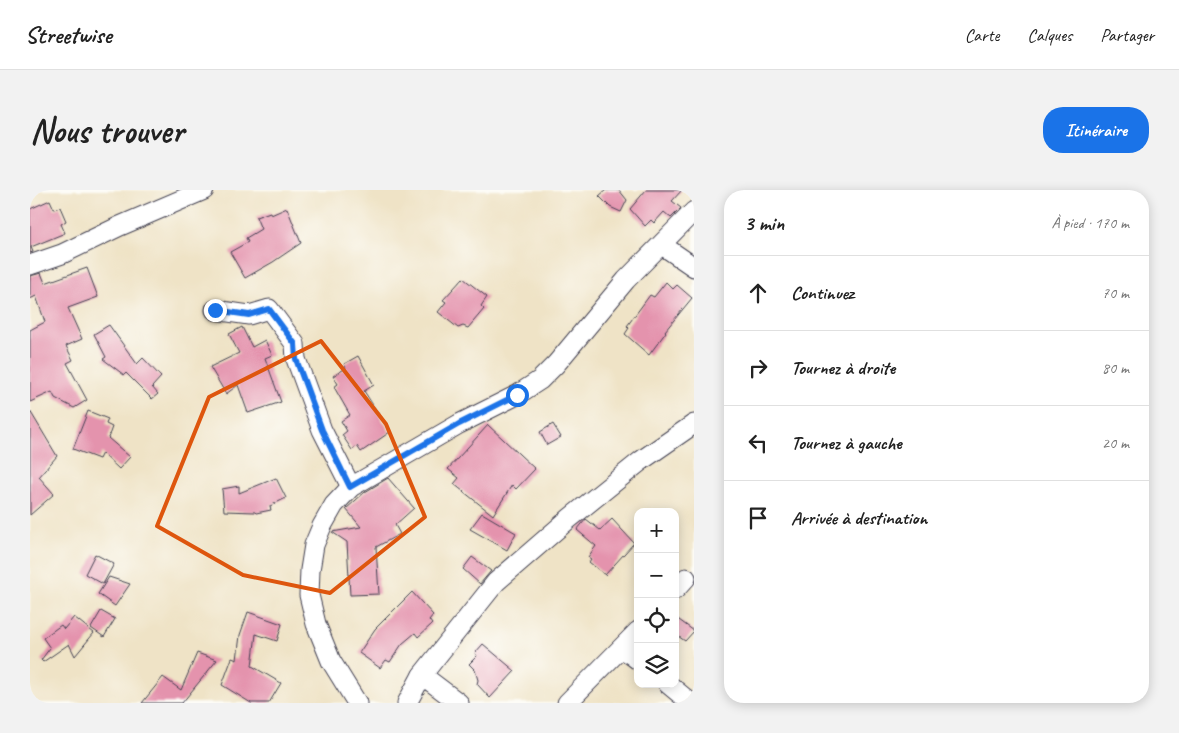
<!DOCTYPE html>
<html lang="fr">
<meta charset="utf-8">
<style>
:root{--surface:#fff;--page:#f2f2f2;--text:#222;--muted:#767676;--line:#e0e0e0;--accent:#1a73e8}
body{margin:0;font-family:Caveat,sans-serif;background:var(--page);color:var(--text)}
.controls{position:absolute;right:15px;bottom:15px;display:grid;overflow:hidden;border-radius:10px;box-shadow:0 2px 12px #0003}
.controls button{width:45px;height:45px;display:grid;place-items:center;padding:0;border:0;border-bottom:1px solid var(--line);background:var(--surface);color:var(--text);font:25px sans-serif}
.stop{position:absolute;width:15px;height:15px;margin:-11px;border:4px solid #1a73e8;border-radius:50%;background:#fff}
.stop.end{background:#1a73e8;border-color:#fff;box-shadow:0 1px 5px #0008}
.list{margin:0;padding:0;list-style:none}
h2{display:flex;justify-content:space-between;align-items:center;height:65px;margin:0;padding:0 20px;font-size:21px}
h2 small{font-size:16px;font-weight:400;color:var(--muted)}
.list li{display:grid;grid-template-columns:32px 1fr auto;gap:15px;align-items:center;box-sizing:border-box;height:75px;padding:0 20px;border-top:1px solid var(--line)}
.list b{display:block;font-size:19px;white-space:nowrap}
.list em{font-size:16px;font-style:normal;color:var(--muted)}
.icon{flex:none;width:28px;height:28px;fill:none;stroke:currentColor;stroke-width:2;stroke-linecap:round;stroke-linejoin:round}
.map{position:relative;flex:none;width:664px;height:513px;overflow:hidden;border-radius:20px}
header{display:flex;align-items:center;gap:30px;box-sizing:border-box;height:70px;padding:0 25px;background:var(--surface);border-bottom:1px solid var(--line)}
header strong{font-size:24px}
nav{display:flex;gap:28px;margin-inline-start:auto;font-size:18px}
.intro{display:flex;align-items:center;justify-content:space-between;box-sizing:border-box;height:120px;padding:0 30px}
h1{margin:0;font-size:35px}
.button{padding:12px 22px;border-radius:20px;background:var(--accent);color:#fff;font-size:18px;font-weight:700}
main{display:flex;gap:30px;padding:0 30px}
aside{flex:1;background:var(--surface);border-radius:20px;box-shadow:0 2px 12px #0003}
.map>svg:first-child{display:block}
.building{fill:#e493ad}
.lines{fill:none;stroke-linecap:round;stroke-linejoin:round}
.street-casing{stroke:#413f50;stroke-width:21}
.street{stroke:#fff;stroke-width:19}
.route{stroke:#1a73e8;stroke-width:6}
.marked{fill:none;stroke:#de560e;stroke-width:4;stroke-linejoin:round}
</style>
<header>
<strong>Streetwise</strong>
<nav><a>Carte</a><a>Calques</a><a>Partager</a></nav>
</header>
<div class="intro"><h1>Nous trouver</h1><a class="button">Itinéraire</a></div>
<main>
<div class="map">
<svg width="664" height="513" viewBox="0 0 664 513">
<rect width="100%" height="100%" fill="#fdfcf7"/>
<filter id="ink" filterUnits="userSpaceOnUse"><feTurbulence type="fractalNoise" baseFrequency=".02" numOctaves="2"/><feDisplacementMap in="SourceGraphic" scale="10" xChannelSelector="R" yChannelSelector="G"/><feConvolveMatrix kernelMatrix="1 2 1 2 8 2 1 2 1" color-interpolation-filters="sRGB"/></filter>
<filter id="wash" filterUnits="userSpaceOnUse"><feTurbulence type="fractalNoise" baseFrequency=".0096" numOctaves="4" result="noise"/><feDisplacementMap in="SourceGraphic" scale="20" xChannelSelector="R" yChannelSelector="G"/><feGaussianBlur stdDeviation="1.12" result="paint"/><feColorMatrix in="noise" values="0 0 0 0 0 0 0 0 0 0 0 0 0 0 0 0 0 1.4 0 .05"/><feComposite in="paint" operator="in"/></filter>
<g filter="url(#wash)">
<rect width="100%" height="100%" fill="#efe3c6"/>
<g id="blocks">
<g class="building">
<polygon points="576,0 589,0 597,10 591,22 580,17 569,6"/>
<polygon points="616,0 652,0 642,11 651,18 641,28 634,22 624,33 621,30 615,36 600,19"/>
<polygon points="20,10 24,19 30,17 36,31 31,34 35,43 1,57 3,62 0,63 0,19"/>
<polygon points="257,18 271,53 243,72 215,88 200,62 218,52 216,48 231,39 226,27 240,22 241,25"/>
<polygon points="57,78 68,107 38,118 52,149 36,156 43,170 37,173 57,210 44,218 25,208 22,202 0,212 0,140 15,132 6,106 0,109 0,86 11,83 15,93"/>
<polygon points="433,88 457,107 451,116 454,119 438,138 433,136 428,138 408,122 416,112 413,110"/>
<polygon points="636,92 643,99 647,95 662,108 635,141 636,142 619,165 595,144 599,138 597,136 620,105 624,107"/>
<polygon points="79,135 107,174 113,168 131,187 122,197 128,204 122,209 96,183 94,185 73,169 76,167 64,144"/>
<polygon points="212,137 222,157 235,150 242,165 235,168 251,212 218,223 208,195 196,204 180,177 209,163 199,144"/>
<polygon points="328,166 344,195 334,201 360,242 331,262 327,256 322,260 312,245 317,241 311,231 320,225 304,197 308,194 303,186 316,178 314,174"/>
<polygon points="0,221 27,266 9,287 24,304 0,325"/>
<polygon points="58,221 78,229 76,234 82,237 78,248 100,267 89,279 72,263 69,269 43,259"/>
<polygon points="523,234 531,247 517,255 510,242"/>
<polygon points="458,235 505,279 486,299 482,295 463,325 424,294 429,288 418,279"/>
<polygon points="246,288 256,308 240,316 241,320 226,323 225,322 194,321 192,299 209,296 209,303"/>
<polygon points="358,288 384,318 365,335 370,344 346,357 349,404 320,405 317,352 302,342 331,337 316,319 335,302"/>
<polygon points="452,323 486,343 477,360 440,339"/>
<polygon points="556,329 570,340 582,329 604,353 575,385 559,372 561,369 558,367 566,356 547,340"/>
<polygon points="65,364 84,374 73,394 55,384"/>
<polygon points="442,367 461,381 450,394 433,379"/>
<polygon points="79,387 100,394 85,416 68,404"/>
<polygon points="382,402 403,425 399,430 402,434 388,447 385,443 372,454 360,472 356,470 350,478 329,463 345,439"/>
<polygon points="71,421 85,429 74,447 61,438"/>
<polygon points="218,422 252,434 247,451 226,444 222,476 251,493 239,513 221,513 192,495 202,468 207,470 210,445"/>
<polygon points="44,427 64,443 45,466 39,454 13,472 11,470 20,458 13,448 31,435 34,439"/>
<polygon points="645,427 664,441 655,451 645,444"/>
<polygon points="453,454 485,481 460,508 447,494 448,490 445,480 439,474 447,466 445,463"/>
<polygon points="167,463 187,470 152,513 112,513 133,487 151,500"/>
</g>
</g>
</g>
<g filter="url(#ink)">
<use href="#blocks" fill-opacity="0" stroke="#413f50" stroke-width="1"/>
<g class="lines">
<defs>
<g id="street">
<polyline points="632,55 664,77"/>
<polyline points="0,75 32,64 90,36 174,0"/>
<polyline points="185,120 219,125 239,119 265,154 266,169 292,240 321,297"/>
<polyline points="645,400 656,388"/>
<polyline points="592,458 608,470"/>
<polyline points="392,485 466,392 540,328 612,270 664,234"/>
<polyline points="638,494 661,513"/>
<polyline points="327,513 301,471 286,434 279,405 280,380 284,355 292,336 304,315 321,297 429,234 487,205 510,190 526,174 596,90 664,21"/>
<polyline points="377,513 392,485 429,513"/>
<polyline points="537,513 608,441"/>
</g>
</defs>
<use href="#street" class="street-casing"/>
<use href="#street" class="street"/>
</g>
</g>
<g class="lines" filter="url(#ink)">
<polyline class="route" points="185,120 219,125 239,119 265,154 266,169 292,240 320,297 429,234 487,205"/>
</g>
<path class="marked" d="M291,151L356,234L395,327L300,403L213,385L127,336L179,207Z"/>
</svg>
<div class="controls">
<button>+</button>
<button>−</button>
<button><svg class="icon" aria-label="locate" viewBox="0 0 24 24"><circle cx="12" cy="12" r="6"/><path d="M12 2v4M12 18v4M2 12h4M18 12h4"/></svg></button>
<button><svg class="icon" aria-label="layers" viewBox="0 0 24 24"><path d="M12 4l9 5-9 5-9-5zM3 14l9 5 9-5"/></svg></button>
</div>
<div class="stop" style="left:487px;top:205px"></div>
<div class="stop end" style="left:185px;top:120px"></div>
</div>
<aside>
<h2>3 min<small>À pied · 170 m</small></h2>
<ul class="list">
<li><svg class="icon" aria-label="ahead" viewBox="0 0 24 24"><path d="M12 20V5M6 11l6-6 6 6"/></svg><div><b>Continuez</b></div><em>70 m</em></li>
<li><svg class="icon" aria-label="right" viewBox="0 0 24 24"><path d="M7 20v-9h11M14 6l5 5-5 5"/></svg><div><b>Tournez à droite</b></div><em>80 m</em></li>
<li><svg class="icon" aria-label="left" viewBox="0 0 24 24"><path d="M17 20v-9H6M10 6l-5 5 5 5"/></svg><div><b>Tournez à gauche</b></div><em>20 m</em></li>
<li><svg class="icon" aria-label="arrive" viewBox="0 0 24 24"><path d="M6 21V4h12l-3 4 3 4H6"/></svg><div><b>Arrivée à destination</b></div></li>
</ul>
</aside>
</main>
